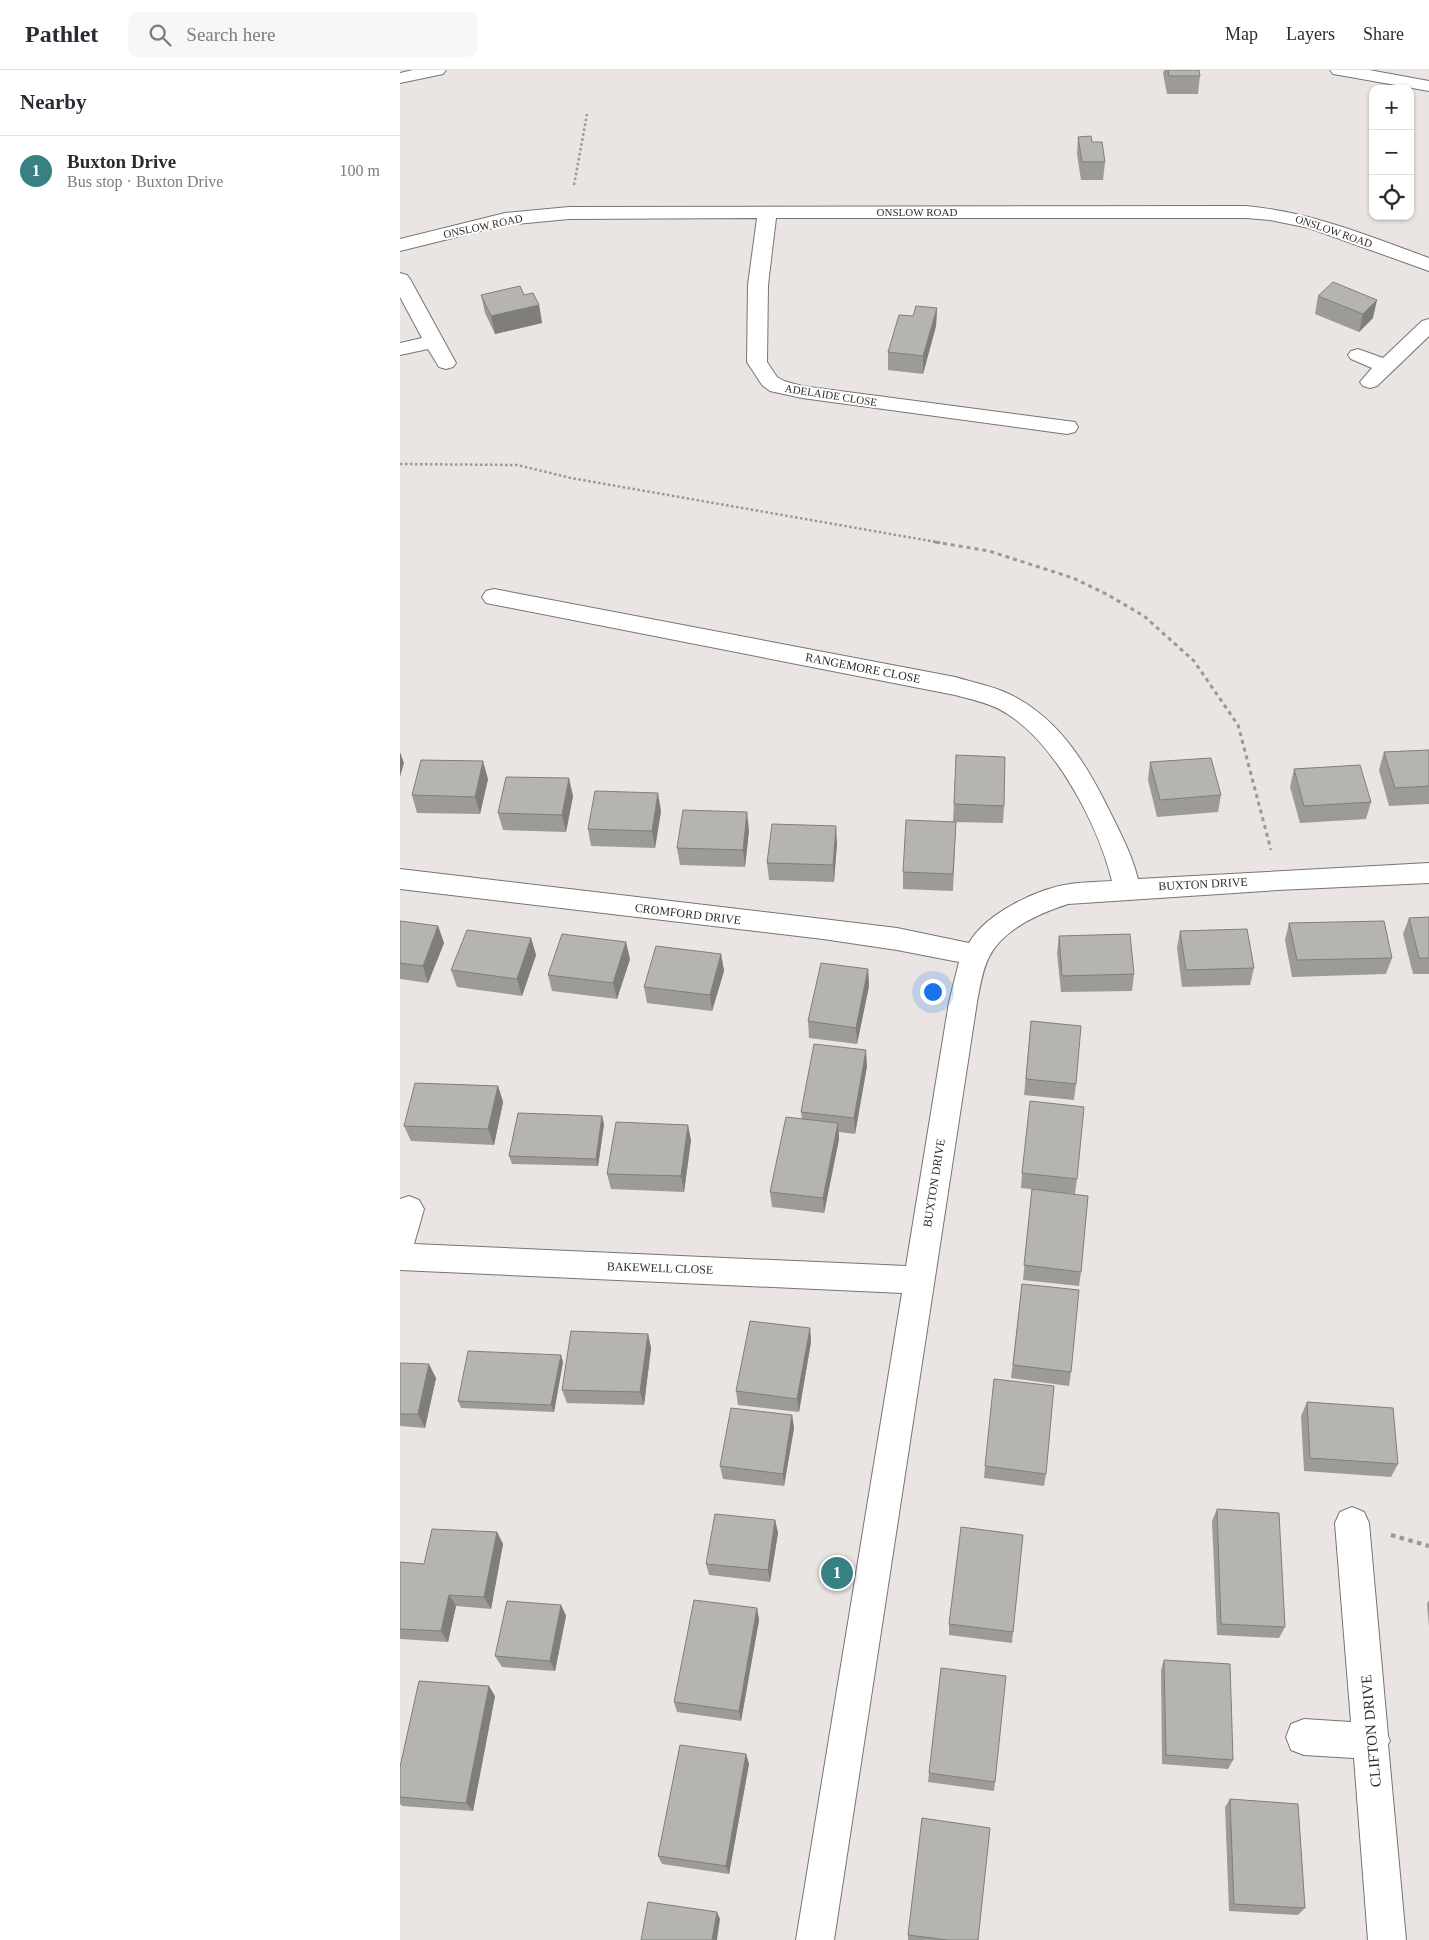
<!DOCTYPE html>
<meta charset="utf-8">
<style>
:root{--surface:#fff;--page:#f7f7f7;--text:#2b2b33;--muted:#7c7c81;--line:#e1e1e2;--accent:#388084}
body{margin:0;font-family:Georgia,serif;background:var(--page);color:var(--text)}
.controls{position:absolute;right:15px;top:15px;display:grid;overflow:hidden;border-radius:10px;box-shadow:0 1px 4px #0004}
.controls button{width:45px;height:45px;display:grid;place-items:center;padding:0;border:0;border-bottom:1px solid var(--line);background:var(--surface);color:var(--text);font:25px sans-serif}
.you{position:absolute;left:532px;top:921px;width:18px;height:18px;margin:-12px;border:4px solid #fff;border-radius:50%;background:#1a73e8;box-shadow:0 0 0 8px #1a73e833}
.badge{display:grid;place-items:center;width:32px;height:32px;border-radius:50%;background:var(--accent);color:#fff;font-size:16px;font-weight:700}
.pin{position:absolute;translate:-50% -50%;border:2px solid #fff;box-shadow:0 1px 5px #0006}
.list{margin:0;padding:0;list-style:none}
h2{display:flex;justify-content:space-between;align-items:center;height:65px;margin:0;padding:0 20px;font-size:21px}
h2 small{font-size:16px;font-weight:400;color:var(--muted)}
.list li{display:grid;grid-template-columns:32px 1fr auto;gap:15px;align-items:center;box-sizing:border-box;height:70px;padding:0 20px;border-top:1px solid var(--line)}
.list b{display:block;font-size:19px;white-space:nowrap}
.list p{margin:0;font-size:16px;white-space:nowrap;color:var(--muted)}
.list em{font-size:16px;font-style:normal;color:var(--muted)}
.icon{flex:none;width:28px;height:28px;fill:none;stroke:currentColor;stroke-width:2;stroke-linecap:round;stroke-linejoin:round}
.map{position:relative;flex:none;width:1029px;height:1870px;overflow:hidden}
header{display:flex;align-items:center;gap:30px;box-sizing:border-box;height:70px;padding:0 25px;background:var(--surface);border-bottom:1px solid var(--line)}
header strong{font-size:24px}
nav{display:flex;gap:28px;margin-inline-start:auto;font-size:18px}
.search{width:350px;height:45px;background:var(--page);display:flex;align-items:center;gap:12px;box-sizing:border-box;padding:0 18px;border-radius:10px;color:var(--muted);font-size:19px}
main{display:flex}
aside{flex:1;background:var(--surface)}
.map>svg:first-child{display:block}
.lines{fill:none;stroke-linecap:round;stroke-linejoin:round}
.minor-casing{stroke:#787471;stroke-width:2}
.path-far2{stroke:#9b9895;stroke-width:2.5;stroke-dasharray:2.5 2.5;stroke-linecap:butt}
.path-far1{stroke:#9b9895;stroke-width:3;stroke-dasharray:4 4;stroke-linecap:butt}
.path{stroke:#9b9895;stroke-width:4;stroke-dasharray:4.5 4.5;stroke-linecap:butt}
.minor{fill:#fff;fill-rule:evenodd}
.wall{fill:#9d9b96}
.shaded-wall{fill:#7f7e7a}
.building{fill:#b6b4af;stroke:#7f7e7a}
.labels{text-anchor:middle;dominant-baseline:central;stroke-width:4;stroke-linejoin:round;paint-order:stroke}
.far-street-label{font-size:11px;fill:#2e2d2c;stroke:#fff}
.street-label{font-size:12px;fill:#2e2d2c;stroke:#fff}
.near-street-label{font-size:15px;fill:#2e2d2c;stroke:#fff}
</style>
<header>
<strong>Pathlet</strong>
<div class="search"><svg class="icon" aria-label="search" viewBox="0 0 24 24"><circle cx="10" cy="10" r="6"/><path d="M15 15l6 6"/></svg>Search here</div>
<nav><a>Map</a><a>Layers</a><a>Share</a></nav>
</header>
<main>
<aside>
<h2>Nearby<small></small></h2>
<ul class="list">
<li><span class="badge">1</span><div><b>Buxton Drive</b><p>Bus stop · Buxton Drive</p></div><em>100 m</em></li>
</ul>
</aside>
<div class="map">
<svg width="1029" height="1870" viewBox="0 0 1029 1870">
<rect width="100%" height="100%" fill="#eae5e2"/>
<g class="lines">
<defs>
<g id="minor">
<polygon points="13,0 46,0 43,4 0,13 0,3"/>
<polygon points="930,0 969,0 1029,11 1029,21 939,5 933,4"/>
<path d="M846,136C911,142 969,166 1029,188V201L909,158L870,150L846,148H376L368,215L367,292L377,307L384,311L402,316L675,352L678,357L675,362L667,364L402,328L370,321L362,315L347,292L348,215L357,148L169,149L105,155L0,181V169L105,143L169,137Z"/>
<polygon points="0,203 7,205 10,209 56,293 53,297 46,299 39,297 28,279 0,285 0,273 22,268 0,227"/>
<polygon points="1029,249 1029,266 977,316 970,318 963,316 960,312 972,298 951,289 948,285 951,281 958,279 983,288 1022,251"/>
<path d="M94,519L555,607C575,613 598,617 617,628C662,653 688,697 710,742C721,764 732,785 738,809L1029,793V813L878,820L668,834C640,843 603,859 589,887C582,901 580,917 577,932L434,1870H396L502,1223L0,1200V1129L9,1126L19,1130L24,1139L14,1174L506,1196L549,932L559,892L497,880L423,869L0,819V799L423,849L497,858L569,873C585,844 638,818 670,814C684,812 698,812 712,811C698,754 653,667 599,639C585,632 570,629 555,625L86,533L82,527L86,521Z"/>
<polygon points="952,1437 964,1442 969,1453 988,1666 990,1671 988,1674 1006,1870 968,1870 954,1688 904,1685 891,1680 886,1667 891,1654 904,1649 951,1652 935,1453 940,1442"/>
</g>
</defs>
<use href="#minor" class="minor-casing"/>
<g class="path-far2">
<polyline points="174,115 187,44"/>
<polyline points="0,394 117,395 171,408 542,473"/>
</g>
<polyline class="path-far1" points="535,472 589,481 673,508 708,525 744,546 794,591 838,655 871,780"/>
<polyline class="path" points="991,1465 1029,1476"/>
<use href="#minor" class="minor"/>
</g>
<g class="wall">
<polygon points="764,0 768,0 800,6 798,24 767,24 763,3"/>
<polygon points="678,67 692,72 705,92 703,110 681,110 677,84"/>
<polygon points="81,225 124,225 139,235 142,253 95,264 85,243"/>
<polygon points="918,226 973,248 959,262 915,244"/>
<polygon points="537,238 536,256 523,304 488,300 488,282 513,246"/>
<polygon points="1029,680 1029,734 989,736 979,700 984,682"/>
<polygon points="556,685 604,736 603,753 553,752"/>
<polygon points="750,692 821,725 818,742 757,747 748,710"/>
<polygon points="894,699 971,732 966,749 900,753 890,717"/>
<polygon points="88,709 80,744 17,743 12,725"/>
<polygon points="173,726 166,762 103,760 98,743"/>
<polygon points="261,741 255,778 191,776 188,759"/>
<polygon points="556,752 553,821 503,819 503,802"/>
<polygon points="349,760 345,797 280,795 277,778"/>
<polygon points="437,773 434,812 369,810 367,793"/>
<polygon points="1029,847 1029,904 1013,904 1003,864 1009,848"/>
<polygon points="0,851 38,856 44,873 28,913 0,909"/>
<polygon points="889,853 992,888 986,904 892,907 885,870"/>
<polygon points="780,861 854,898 850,915 782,917 777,878"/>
<polygon points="659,866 734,904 732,921 661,922 657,883"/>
<polygon points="131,868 136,885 122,926 57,917 51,900"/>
<polygon points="321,884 324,901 312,941 247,933 244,917"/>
<polygon points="230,889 217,929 152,921 148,905"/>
<polygon points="468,899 469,916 457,974 409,968 408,951"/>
<polygon points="631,951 676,1014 674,1030 624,1025"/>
<polygon points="467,996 455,1064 439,1062 439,1069 424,1143 372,1137 370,1122 402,1049 401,1042"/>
<polygon points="98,1016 103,1032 94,1075 11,1071 4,1056"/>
<polygon points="204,1054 198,1096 112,1094 109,1086"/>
<polygon points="291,1070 284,1122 211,1119 207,1104"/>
<polygon points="622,1103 677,1109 675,1124 621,1118"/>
<polygon points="632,1119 681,1202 679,1216 623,1210"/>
<polygon points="622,1214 671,1302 669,1316 611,1308"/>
<polygon points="410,1258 411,1272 399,1342 338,1335 336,1321"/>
<polygon points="248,1264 251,1278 244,1335 167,1333 162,1320"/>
<polygon points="163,1292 154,1342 61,1338 58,1331"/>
<polygon points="0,1293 36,1308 25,1358 0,1356"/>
<polygon points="907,1332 998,1394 991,1407 904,1401 901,1346"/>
<polygon points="392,1345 394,1358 384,1416 323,1409 320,1396"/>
<polygon points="585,1396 646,1404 644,1416 584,1408"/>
<polygon points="817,1439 885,1557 879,1568 817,1565 812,1451"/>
<polygon points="375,1450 378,1463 370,1512 309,1505 306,1494"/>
<polygon points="97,1462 103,1474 91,1539 56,1536 48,1572 0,1569 0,1492 24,1494"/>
<polygon points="1029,1530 1029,1557 1027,1534"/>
<polygon points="161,1535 166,1546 155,1601 102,1597 95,1586"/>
<polygon points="357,1538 359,1550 341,1651 277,1642 274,1632"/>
<polygon points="549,1554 613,1562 612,1573 549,1565"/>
<polygon points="764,1590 833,1690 828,1699 762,1694 761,1600"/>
<polygon points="95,1626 73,1741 2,1736 0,1734 0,1697"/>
<polygon points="346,1684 349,1694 329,1804 262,1794 258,1786"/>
<polygon points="529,1703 595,1712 594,1721 528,1712"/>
<polygon points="830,1729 905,1838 898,1845 829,1841 825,1737"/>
<polygon points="508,1865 578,1870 508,1870"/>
</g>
<g class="shaded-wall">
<polygon points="977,230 973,248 959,262 963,244"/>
<polygon points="139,235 142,253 95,264 91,246"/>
<polygon points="537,238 536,256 523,304 523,286"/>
<polygon points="0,682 4,693 0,707"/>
<polygon points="83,691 88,709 80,744 75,727"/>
<polygon points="169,708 173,726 166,762 162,745"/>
<polygon points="258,723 261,741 255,778 252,761"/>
<polygon points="347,742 349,760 345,797 343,780"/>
<polygon points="436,756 437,773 434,812 433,795"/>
<polygon points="38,856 44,873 28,913 23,896"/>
<polygon points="131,868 136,885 122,926 117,909"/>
<polygon points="226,872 230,889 217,929 213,913"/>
<polygon points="321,884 324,901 312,941 310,925"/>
<polygon points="468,899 469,916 457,974 456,958"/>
<polygon points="466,980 467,996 455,1064 454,1048"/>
<polygon points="98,1016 103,1032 94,1075 88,1059"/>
<polygon points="202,1046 204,1054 198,1096 196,1089"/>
<polygon points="438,1053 439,1069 424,1143 423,1128"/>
<polygon points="288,1055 291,1070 284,1122 281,1106"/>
<polygon points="410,1258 411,1272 399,1342 397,1329"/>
<polygon points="248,1264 251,1278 244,1335 240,1322"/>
<polygon points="161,1285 163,1292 154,1342 151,1335"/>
<polygon points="29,1294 36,1308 25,1358 18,1344"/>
<polygon points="392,1345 394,1358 384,1416 383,1404"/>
<polygon points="375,1450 378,1463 370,1512 368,1500"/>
<polygon points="97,1462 103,1474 91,1539 84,1527"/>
<polygon points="49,1525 56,1536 48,1572 41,1561"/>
<polygon points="161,1535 166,1546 155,1601 150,1591"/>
<polygon points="357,1538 359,1550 341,1651 339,1641"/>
<polygon points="89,1616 95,1626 73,1741 66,1733"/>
<polygon points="346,1684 349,1694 329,1804 326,1796"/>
<polygon points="317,1842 320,1849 317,1870 312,1870"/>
</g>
<g class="building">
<polygon points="768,0 799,0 800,6 769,6"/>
<polygon points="691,66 692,72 702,72 705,92 682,92 678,67"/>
<polygon points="933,212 977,230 963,244 918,226"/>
<polygon points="120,216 124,225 133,223 139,235 91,246 81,225"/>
<polygon points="516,236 537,238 523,286 488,282 499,245 513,246"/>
<polygon points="1029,680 1029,716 995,718 984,682"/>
<polygon points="556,685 605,687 604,736 554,734"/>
<polygon points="811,688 821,725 760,730 750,692"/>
<polygon points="21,690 83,691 75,727 12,725"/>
<polygon points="960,695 971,732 904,736 894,699"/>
<polygon points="106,707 169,708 162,745 98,743"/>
<polygon points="195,721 258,723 252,761 188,759"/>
<polygon points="283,740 347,742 343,780 277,778"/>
<polygon points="506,750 556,752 553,804 503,802"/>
<polygon points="372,754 436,756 433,795 367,793"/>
<polygon points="1029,847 1029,888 1019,888 1009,848"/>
<polygon points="0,851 38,856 23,896 0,893"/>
<polygon points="984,851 992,888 897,890 889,853"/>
<polygon points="847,859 854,898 786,900 780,861"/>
<polygon points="67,860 131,868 117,909 51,900"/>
<polygon points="162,864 226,872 213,913 148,905"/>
<polygon points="730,864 734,904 662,906 659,866"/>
<polygon points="256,876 321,884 310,925 244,917"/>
<polygon points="421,893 468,899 456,958 408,951"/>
<polygon points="631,951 681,956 676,1014 626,1009"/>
<polygon points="414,974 466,980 454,1048 401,1042"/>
<polygon points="15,1013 98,1016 88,1059 4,1056"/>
<polygon points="630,1031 684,1037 677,1109 622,1103"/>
<polygon points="118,1043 202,1046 196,1089 109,1086"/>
<polygon points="386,1047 438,1053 423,1128 370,1122"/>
<polygon points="216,1052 288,1055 281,1106 207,1104"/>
<polygon points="632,1119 688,1126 681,1202 624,1195"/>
<polygon points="622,1214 679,1220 671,1302 613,1295"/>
<polygon points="350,1251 410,1258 397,1329 336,1321"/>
<polygon points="171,1261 248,1264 240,1322 162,1320"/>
<polygon points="68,1281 161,1285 151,1335 58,1331"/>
<polygon points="0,1293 29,1294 18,1344 0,1344"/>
<polygon points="594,1309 654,1316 646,1404 585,1396"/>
<polygon points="907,1332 993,1338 998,1394 910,1388"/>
<polygon points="331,1338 392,1345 383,1404 320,1396"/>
<polygon points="817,1439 879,1443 885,1557 821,1554"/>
<polygon points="315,1444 375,1450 368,1500 306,1494"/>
<polygon points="561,1457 623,1465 613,1562 549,1554"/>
<polygon points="32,1459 97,1462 84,1527 49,1525 41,1561 0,1559 0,1492 24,1494"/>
<polygon points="294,1530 357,1538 339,1641 274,1632"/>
<polygon points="107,1531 161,1535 150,1591 95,1586"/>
<polygon points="764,1590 830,1594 833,1690 766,1685"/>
<polygon points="541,1598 606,1606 595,1712 529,1703"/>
<polygon points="19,1611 89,1616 66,1733 0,1727 0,1697"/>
<polygon points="280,1675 346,1684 326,1796 258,1786"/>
<polygon points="830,1729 898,1734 905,1838 834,1834"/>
<polygon points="522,1748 590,1758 578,1870 548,1870 508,1865"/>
<polygon points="248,1832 317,1842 312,1870 241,1870"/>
</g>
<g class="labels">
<g class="far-street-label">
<text x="517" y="142">ONSLOW ROAD</text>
<text transform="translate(83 156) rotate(-12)">ONSLOW ROAD</text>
<text transform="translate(934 161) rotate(19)">ONSLOW ROAD</text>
<text transform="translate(431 325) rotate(9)">ADELAIDE CLOSE</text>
</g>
<g class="street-label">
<text transform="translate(463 598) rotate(11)">RANGEMORE CLOSE</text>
<text transform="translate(803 814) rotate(-3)">BUXTON DRIVE</text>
<text transform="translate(288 844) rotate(7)">CROMFORD DRIVE</text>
<text transform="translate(534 1113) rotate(-81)">BUXTON DRIVE</text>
<text transform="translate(260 1198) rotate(2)">BAKEWELL CLOSE</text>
</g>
<g class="near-street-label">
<text transform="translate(971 1661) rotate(-95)">CLIFTON DRIVE</text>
</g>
</g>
</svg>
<div class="controls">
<button>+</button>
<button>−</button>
<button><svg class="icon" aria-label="locate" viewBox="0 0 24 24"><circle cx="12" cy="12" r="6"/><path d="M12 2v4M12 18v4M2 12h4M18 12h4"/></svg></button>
</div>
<div class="you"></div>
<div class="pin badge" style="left:437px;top:1503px">1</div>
</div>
</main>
